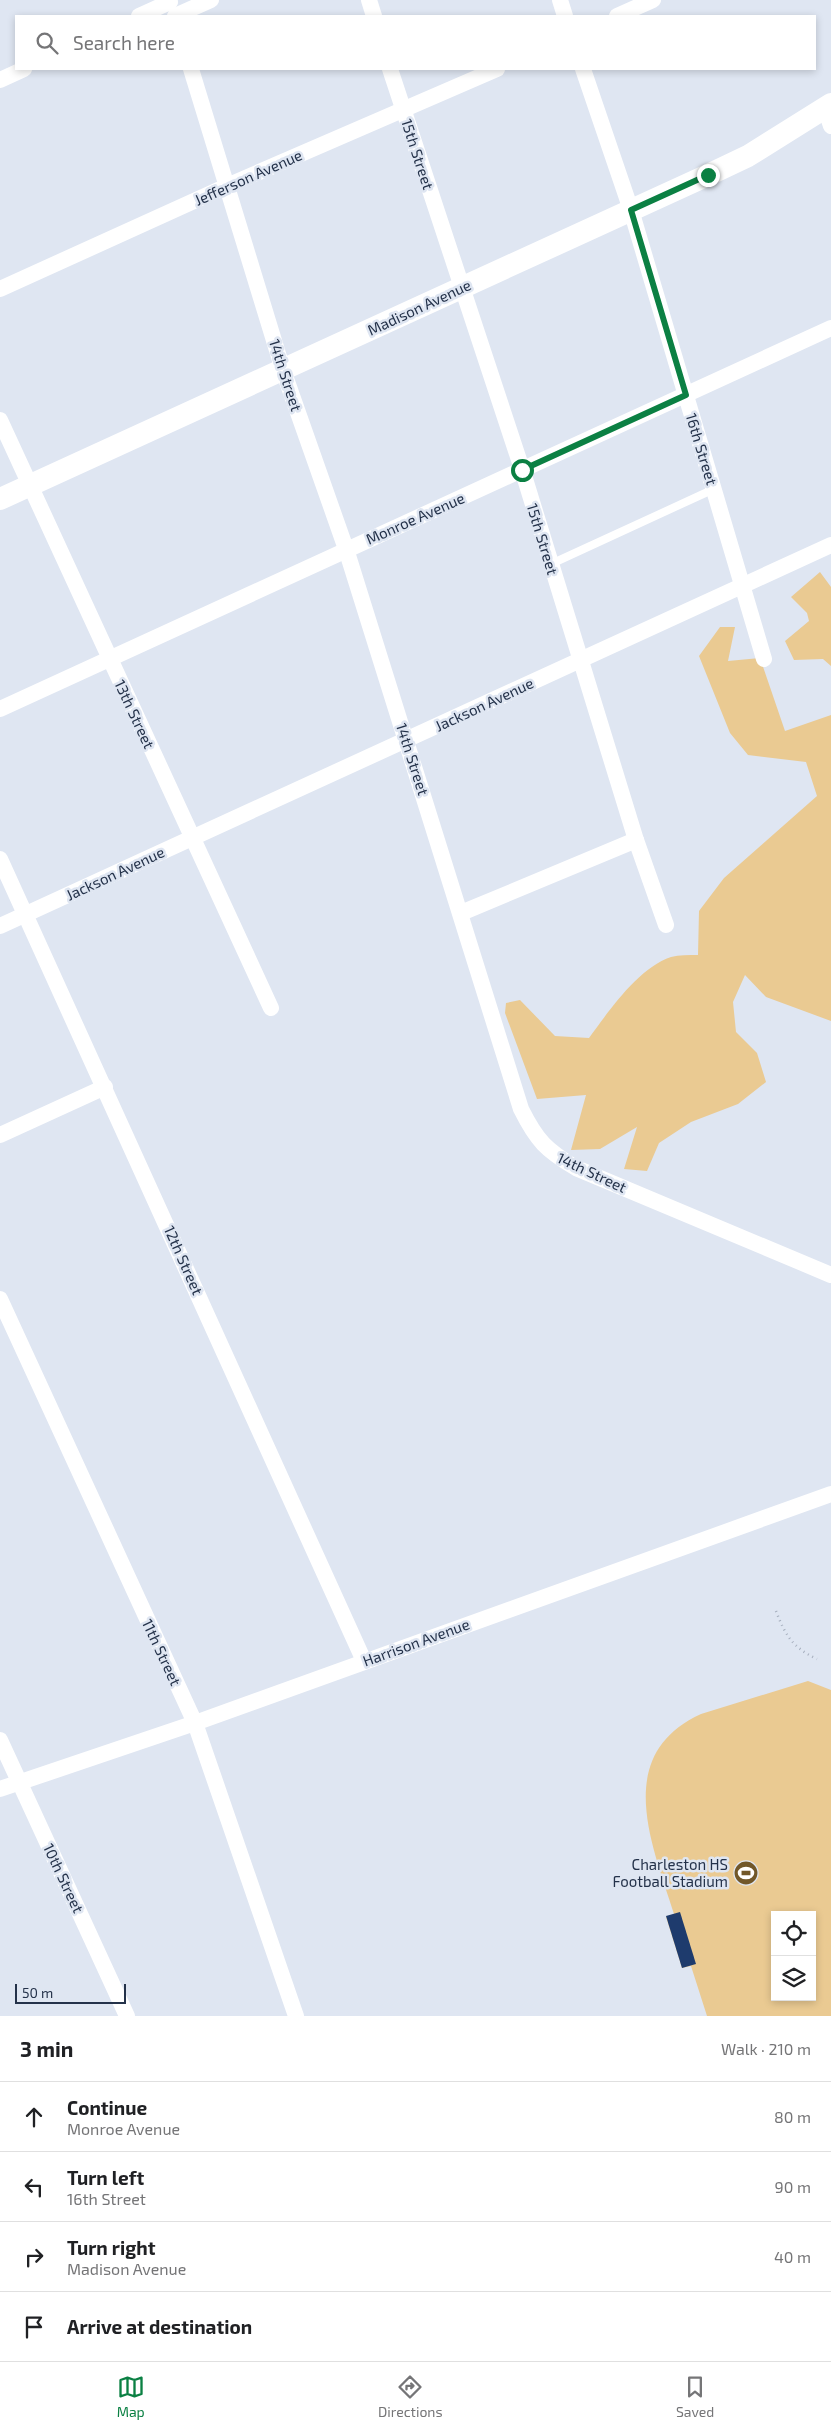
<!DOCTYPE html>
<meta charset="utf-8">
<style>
:root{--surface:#fff;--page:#f6f6f6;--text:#202124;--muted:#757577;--line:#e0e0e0;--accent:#0b8043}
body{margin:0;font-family:"Exo 2",sans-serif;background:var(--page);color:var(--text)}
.controls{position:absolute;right:15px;bottom:15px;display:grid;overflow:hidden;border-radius:0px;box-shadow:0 2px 8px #0003}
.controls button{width:45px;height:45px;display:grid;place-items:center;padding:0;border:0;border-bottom:1px solid var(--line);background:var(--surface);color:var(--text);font:25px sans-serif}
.scale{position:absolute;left:15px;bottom:12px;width:111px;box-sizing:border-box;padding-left:5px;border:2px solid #24324a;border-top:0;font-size:14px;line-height:18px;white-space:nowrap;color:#24324a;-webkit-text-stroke:4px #dfe6f2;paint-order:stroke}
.stop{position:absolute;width:15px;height:15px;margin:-11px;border:4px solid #0b8043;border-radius:50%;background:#fff}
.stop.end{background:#0b8043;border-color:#fff;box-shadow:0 1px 5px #0008}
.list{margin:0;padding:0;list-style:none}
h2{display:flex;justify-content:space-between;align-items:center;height:65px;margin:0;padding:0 20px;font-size:21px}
h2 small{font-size:16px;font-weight:400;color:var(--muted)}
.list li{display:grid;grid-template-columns:32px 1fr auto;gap:15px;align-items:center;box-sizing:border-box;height:70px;padding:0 20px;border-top:1px solid var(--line)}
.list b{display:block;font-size:19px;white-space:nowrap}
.list p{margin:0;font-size:16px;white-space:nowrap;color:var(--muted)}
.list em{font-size:16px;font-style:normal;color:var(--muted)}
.icon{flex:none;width:28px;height:28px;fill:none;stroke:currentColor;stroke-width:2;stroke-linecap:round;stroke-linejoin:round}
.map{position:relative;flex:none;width:831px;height:2016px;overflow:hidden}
.search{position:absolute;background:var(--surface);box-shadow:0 2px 8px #0003;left:15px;right:15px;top:15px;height:55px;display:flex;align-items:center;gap:12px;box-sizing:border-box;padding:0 18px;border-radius:0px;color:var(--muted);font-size:19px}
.sheet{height:345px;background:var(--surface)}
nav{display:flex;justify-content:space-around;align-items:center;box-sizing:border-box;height:70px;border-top:1px solid var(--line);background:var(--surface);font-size:14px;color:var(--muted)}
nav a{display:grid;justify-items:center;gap:2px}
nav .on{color:var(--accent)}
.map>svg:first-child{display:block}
.green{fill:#eaca92;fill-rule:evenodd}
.building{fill:#1e3b6d}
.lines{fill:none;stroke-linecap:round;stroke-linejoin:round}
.path{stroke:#a7b0bf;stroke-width:2.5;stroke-dasharray:1 4;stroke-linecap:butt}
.lane{stroke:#fff;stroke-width:8}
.street{stroke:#fff;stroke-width:16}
.secondary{stroke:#fff;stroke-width:22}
.route{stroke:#0b8043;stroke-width:6}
.labels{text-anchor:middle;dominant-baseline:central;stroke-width:5;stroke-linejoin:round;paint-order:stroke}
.street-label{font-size:15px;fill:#24324a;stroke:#dfe6f2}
.poi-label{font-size:15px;fill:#24324a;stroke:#dfe6f2;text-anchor:end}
</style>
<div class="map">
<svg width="831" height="2016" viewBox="0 0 831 2016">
<rect width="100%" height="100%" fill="#dfe6f2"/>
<g class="green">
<polygon points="820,572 831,587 831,666 823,659 794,660 785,641 809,621 807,613 791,597"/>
<path d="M720,627H735L728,661L760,658L785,731L831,715V1021L766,997L745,975L733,1002L736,1032L757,1053L766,1082L738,1104L691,1122L659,1143L647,1171L624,1169L637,1127L600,1149L571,1150L586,1095L537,1099L505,1013L506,1003L520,1000L555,1036L589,1038C609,1011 638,968 671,957C679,955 689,955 698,955L699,911L724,878L817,796L806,762L748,755L730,733L699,656Z"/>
<path d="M808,1681L831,1690V2016H707L691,1966L682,1968L666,1917L674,1914C652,1844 612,1755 701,1714ZM775,1915H812V1997H775Z"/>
</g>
<polygon class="building" points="680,1912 696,1964 682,1968 666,1916"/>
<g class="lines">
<path class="path" d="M776,1611C785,1635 793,1648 817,1659"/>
<polyline class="lane" points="551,564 714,489"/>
<g class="street">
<polyline points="369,0 374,16"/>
<polyline points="560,0 565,16"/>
<polyline points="139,16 170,2"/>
<polyline points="175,16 211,0"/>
<polyline points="617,16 653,0"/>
<path d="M191,69L283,370L346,549L521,1109C537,1141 546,1150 576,1168L831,1275"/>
<polyline points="390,69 522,469 636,840 666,925"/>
<polyline points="583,69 631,210 764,659"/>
<polyline points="0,80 24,69"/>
<polyline points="825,108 831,126"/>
<polyline points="0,289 227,186 497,69"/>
<polyline points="0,420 271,1008"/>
<polyline points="0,709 831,328"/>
<polyline points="0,859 364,1661"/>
<polyline points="461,913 636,840"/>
<polyline points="0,926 831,545"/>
<polyline points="0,1135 105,1087"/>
<polyline points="0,1299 195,1723 296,2016"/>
<polyline points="0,1740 127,2016"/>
<polyline points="0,1789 195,1723 831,1494"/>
</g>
<polyline class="secondary" points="0,499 708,175 748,156 831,104"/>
</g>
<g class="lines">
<polyline class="route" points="522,470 686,395 631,210 708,175"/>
</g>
<defs>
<symbol id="stadium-disc" viewBox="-11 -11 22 22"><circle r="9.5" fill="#715729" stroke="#dfe6f2"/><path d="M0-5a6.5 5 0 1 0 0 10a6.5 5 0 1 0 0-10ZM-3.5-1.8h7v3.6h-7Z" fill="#fff"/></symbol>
</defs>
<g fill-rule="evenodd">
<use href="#stadium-disc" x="732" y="1859" width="28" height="28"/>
</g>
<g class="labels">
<g class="street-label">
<text transform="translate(418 154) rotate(72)">15th Street</text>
<text transform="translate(248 177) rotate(-24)">Jefferson Avenue</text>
<text transform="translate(419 307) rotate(-25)">Madison Avenue</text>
<text transform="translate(286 375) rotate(72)">14th Street</text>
<text transform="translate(702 449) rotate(73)">16th Street</text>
<text transform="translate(415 518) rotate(-24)">Monroe Avenue</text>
<text transform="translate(543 539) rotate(73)">15th Street</text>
<text transform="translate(484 704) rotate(-25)">Jackson Avenue</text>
<text transform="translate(135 714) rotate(65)">13th Street</text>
<text transform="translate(413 759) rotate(72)">14th Street</text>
<text transform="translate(115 873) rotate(-25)">Jackson Avenue</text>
<text transform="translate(592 1172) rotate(25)">14th Street</text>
<text transform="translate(184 1260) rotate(66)">12th Street</text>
<text transform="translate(416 1642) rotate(-20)">Harrison Avenue</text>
<text transform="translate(162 1652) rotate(65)">11th Street</text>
<text transform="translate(64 1878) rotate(65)">10th Street</text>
</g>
<g class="poi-label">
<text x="728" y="1864">Charleston HS<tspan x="728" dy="17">Football Stadium</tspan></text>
</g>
</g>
</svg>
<div class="controls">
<button><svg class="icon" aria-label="locate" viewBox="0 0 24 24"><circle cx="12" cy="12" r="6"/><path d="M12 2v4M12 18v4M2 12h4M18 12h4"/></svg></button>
<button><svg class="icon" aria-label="layers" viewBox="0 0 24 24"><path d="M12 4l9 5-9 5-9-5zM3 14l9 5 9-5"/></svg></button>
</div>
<div class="scale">50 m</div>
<div class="stop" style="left:522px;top:470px"></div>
<div class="stop end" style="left:708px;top:175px"></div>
<div class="search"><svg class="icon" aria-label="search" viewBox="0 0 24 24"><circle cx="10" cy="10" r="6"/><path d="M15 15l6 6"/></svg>Search here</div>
</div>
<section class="sheet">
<h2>3 min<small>Walk · 210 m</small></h2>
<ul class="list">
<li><svg class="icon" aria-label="ahead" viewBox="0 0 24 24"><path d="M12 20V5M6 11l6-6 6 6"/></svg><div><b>Continue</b><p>Monroe Avenue</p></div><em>80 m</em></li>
<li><svg class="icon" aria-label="left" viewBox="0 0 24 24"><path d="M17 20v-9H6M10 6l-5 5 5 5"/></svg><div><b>Turn left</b><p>16th Street</p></div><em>90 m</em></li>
<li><svg class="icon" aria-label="right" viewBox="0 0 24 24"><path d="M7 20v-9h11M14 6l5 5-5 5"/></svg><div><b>Turn right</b><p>Madison Avenue</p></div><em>40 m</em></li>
<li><svg class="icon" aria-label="arrive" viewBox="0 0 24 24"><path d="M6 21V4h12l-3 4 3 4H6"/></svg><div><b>Arrive at destination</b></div></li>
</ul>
</section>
<nav>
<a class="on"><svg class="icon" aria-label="map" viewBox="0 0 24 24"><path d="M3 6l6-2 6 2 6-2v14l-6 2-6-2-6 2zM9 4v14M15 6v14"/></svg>Map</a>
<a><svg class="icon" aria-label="directions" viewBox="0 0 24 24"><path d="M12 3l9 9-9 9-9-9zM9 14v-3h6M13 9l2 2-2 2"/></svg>Directions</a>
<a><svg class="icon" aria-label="saved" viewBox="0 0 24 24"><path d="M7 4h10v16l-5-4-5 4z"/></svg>Saved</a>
</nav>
